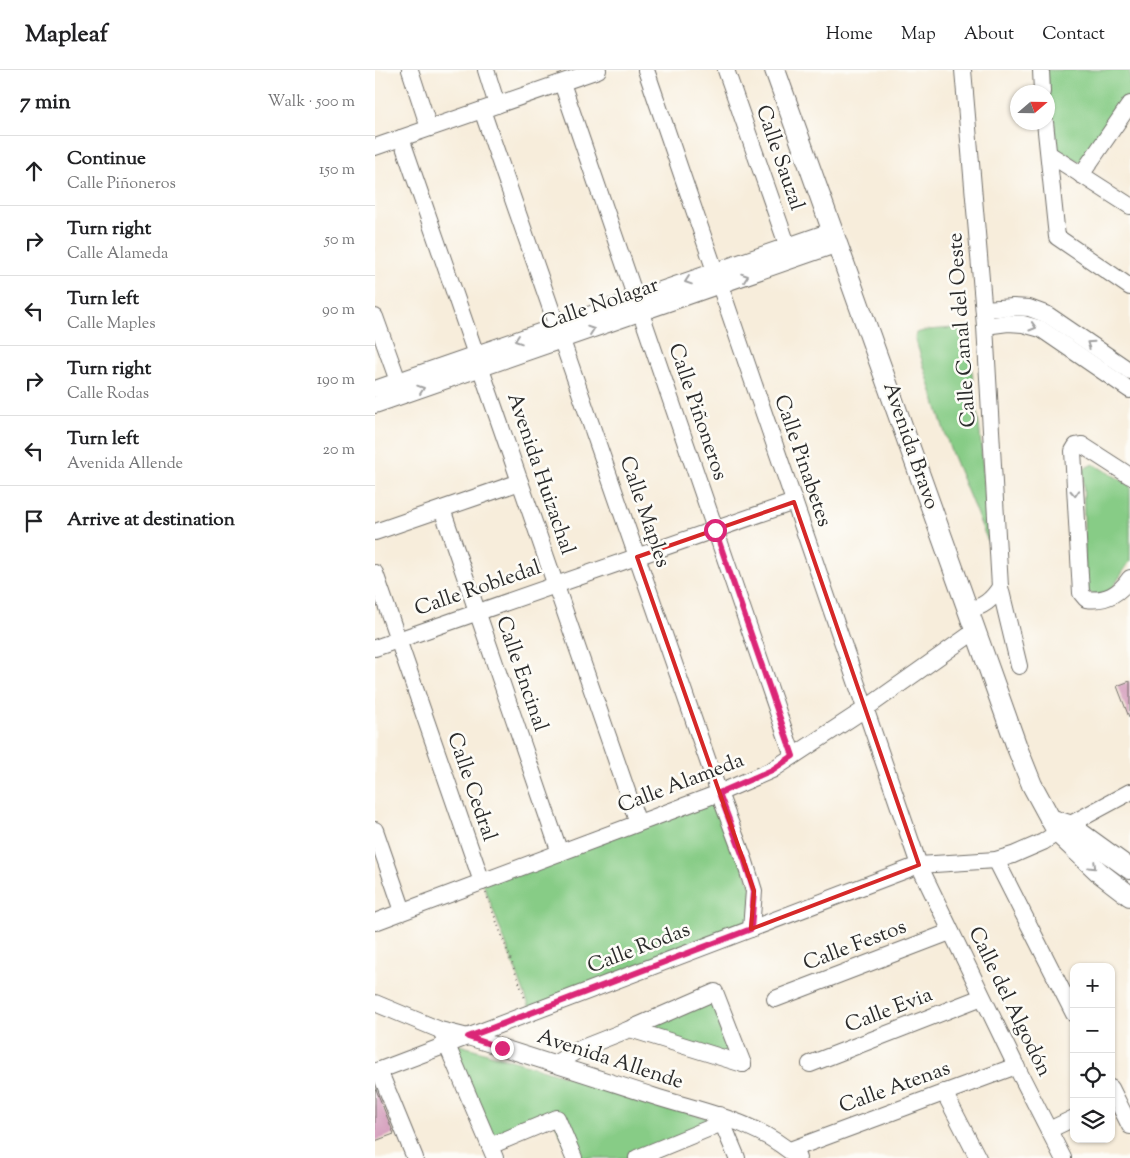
<!DOCTYPE html>
<meta charset="utf-8">
<style>
:root{--surface:#fff;--page:#f6f6f6;--text:#202124;--muted:#757577;--line:#e0e0e0}
body{margin:0;font-family:"Sorts Mill Goudy",serif;background:var(--page);color:var(--text)}
.controls{position:absolute;right:15px;bottom:15px;display:grid;overflow:hidden;border-radius:10px;box-shadow:0 1px 4px #0004}
.controls button{width:45px;height:45px;display:grid;place-items:center;padding:0;border:0;border-bottom:1px solid var(--line);background:var(--surface);color:var(--text);font:25px sans-serif}
.compass{position:absolute;left:635px;top:15px;width:45px;height:45px;border-radius:50%;background:var(--surface);box-shadow:0 1px 4px #0004;rotate:70deg}
.stop{position:absolute;width:15px;height:15px;margin:-11px;border:4px solid #db2777;border-radius:50%;background:#fff}
.stop.end{background:#db2777;border-color:#fff;box-shadow:0 1px 5px #0008}
.list{margin:0;padding:0;list-style:none}
h2{display:flex;justify-content:space-between;align-items:center;height:65px;margin:0;padding:0 20px;font-size:21px}
h2 small{font-size:16px;font-weight:400;color:var(--muted)}
.list li{display:grid;grid-template-columns:32px 1fr auto;gap:15px;align-items:center;box-sizing:border-box;height:70px;padding:0 20px;border-top:1px solid var(--line)}
.list b{display:block;font-size:19px;white-space:nowrap}
.list p{margin:0;font-size:16px;white-space:nowrap;color:var(--muted)}
.list em{font-size:16px;font-style:normal;color:var(--muted)}
.icon{flex:none;width:28px;height:28px;fill:none;stroke:currentColor;stroke-width:2;stroke-linecap:round;stroke-linejoin:round}
.map{position:relative;flex:none;width:755px;height:1088px;overflow:hidden}
header{display:flex;align-items:center;gap:30px;box-sizing:border-box;height:70px;padding:0 25px;background:var(--surface);border-bottom:1px solid var(--line)}
header strong{font-size:24px}
nav{display:flex;gap:28px;margin-inline-start:auto;font-size:18px}
main{display:flex}
aside{flex:1;background:var(--surface)}
.map>svg:first-child{display:block}
.green{fill:#87cc86;stroke:#597c58}
.building{fill:#d6a0be}
.lines{fill:none;stroke-linecap:round;stroke-linejoin:round}
.minor-casing{stroke:#726f69;stroke-width:18}
.major-casing{stroke:#726f69;stroke-width:22}
.path{stroke:#726f69;stroke-width:2;stroke-dasharray:1 4;stroke-linecap:butt}
.minor{stroke:#fff;stroke-width:16}
.major{stroke:#fff;stroke-width:20}
.oneway{stroke:#a0a0a0}
.route{stroke:#db2777;stroke-width:6}
.marked{fill:none;stroke:#d62828;stroke-width:4;stroke-linejoin:round}
.labels{text-anchor:middle;dominant-baseline:central;stroke-width:5;stroke-linejoin:round;paint-order:stroke}
.street-label{font-size:21px;fill:#2b2b2b;stroke:#fdfcf7}
</style>
<header>
<strong>Mapleaf</strong>
<nav><a>Home</a><a>Map</a><a>About</a><a>Contact</a></nav>
</header>
<main>
<aside>
<h2>7 min<small>Walk · 500 m</small></h2>
<ul class="list">
<li><svg class="icon" aria-label="ahead" viewBox="0 0 24 24"><path d="M12 20V5M6 11l6-6 6 6"/></svg><div><b>Continue</b><p>Calle Piñoneros</p></div><em>150 m</em></li>
<li><svg class="icon" aria-label="right" viewBox="0 0 24 24"><path d="M7 20v-9h11M14 6l5 5-5 5"/></svg><div><b>Turn right</b><p>Calle Alameda</p></div><em>50 m</em></li>
<li><svg class="icon" aria-label="left" viewBox="0 0 24 24"><path d="M17 20v-9H6M10 6l-5 5 5 5"/></svg><div><b>Turn left</b><p>Calle Maples</p></div><em>90 m</em></li>
<li><svg class="icon" aria-label="right" viewBox="0 0 24 24"><path d="M7 20v-9h11M14 6l5 5-5 5"/></svg><div><b>Turn right</b><p>Calle Rodas</p></div><em>190 m</em></li>
<li><svg class="icon" aria-label="left" viewBox="0 0 24 24"><path d="M17 20v-9H6M10 6l-5 5 5 5"/></svg><div><b>Turn left</b><p>Avenida Allende</p></div><em>20 m</em></li>
<li><svg class="icon" aria-label="arrive" viewBox="0 0 24 24"><path d="M6 21V4h12l-3 4 3 4H6"/></svg><div><b>Arrive at destination</b></div></li>
</ul>
</aside>
<div class="map">
<svg width="755" height="1088" viewBox="0 0 755 1088">
<rect width="100%" height="100%" fill="#fdfcf7"/>
<filter id="ink" filterUnits="userSpaceOnUse"><feTurbulence type="fractalNoise" baseFrequency=".02" numOctaves="2"/><feDisplacementMap in="SourceGraphic" scale="10" xChannelSelector="R" yChannelSelector="G"/><feConvolveMatrix kernelMatrix="1 2 1 2 8 2 1 2 1" color-interpolation-filters="sRGB"/></filter>
<filter id="wash" filterUnits="userSpaceOnUse"><feTurbulence type="fractalNoise" baseFrequency=".0096" numOctaves="4" result="noise"/><feDisplacementMap in="SourceGraphic" scale="20" xChannelSelector="R" yChannelSelector="G"/><feGaussianBlur stdDeviation="1.12" result="paint"/><feColorMatrix in="noise" values="0 0 0 0 0 0 0 0 0 0 0 0 0 0 0 0 0 1.4 0 .05"/><feComposite in="paint" operator="in"/></filter>
<g filter="url(#wash)">
<rect width="100%" height="100%" fill="#f7eddb"/>
<g class="green">
<polygon points="671,0 755,0 755,26 707,93 682,79"/>
<polygon points="591,257 605,363 614,474 575,379 540,268 541,263 553,260"/>
<polygon points="718,394 755,415 755,491 735,522 719,526 713,521 710,497 708,399"/>
<polygon points="342,724 377,820 375,858 156,941 108,813"/>
<polygon points="339,924 366,992 258,959"/>
<polygon points="85,975 339,1050 258,1088 196,1088 177,1046 115,1071 76,976"/>
</g>
<g id="blocks">
<g class="building">
<polygon points="755,611 755,647 754,647 742,616"/>
<polygon points="0,1017 19,1064 0,1071"/>
</g>
</g>
</g>
<g filter="url(#ink)">
<use href="#blocks" fill-opacity="0" stroke="#726f69" stroke-width="1"/>
<g class="lines">
<defs>
<g id="minor">
<polyline points="35,0 54,58"/>
<polyline points="111,0 122,35"/>
<polyline points="271,0 544,795 641,996 688,1088"/>
<polyline points="351,0 416,186"/>
<path d="M588,0L610,256L625,517C617,530 608,537 593,540"/>
<polyline points="666,0 667,22"/>
<polyline points="187,13 418,686"/>
<polyline points="107,40 344,723 370,792 379,821 376,859"/>
<polyline points="670,52 682,167 755,217"/>
<polyline points="26,68 263,753"/>
<polyline points="0,77 223,0"/>
<polyline points="674,84 755,136"/>
<polyline points="706,105 755,34"/>
<polyline points="609,239 638,237 654,238 673,245 755,301"/>
<polyline points="0,247 23,311"/>
<polyline points="610,256 633,253 648,254 666,259 755,320"/>
<polyline points="0,319 459,160"/>
<polyline points="0,335 463,174"/>
<path d="M755,406L707,375L701,376L698,381L706,523L711,529C731,532 744,524 755,508"/>
<polyline points="67,439 185,783"/>
<polyline points="0,462 145,412"/>
<polyline points="0,503 107,812"/>
<polyline points="625,517 644,596"/>
<polyline points="0,578 419,432"/>
<polyline points="0,760 28,841"/>
<polyline points="621,790 699,944"/>
<polyline points="0,852 344,723 397,700 490,639 600,561"/>
<polyline points="400,929 575,862"/>
<path d="M0,933L65,960L93,967C155,986 216,1006 278,1026C331,1043 380,1050 423,1088"/>
<polyline points="255,959 368,994"/>
<polyline points="68,966 120,1088"/>
<polyline points="179,994 207,978 255,959 340,922 368,994"/>
<polyline points="435,994 607,927"/>
<polyline points="4,1000 40,1088"/>
<polyline points="0,1002 544,795 621,790 638,785 668,772 694,755 755,722"/>
<polyline points="736,1018 755,1056"/>
<polyline points="569,1022 603,1088"/>
<polyline points="344,1045 362,1088"/>
<polyline points="674,1060 699,1048"/>
<polyline points="115,1076 182,1048 199,1088"/>
<polyline points="415,1080 641,996"/>
<polyline points="262,1088 347,1053"/>
</g>
<g id="major">
<polyline points="400,0 643,680 657,715 683,763 725,803 755,826"/>
<polyline points="675,749 694,755 755,799"/>
</g>
</defs>
<use href="#minor" class="minor-casing"/>
<use href="#major" class="major-casing"/>
<polyline class="path" points="111,823 151,931"/>
<use href="#minor" class="minor"/>
<use href="#major" class="major"/>
</g>
<defs><path id="oneway-chevron" d="M-2-3.5L2.5 0L-2 3.5" fill="none" stroke-width="1.6" stroke-linecap="round" stroke-linejoin="round" transform="scale(1.25)"/></defs>
<g class="oneway">
<use href="#oneway-chevron" transform="translate(370 207) rotate(-19)"/>
<use href="#oneway-chevron" transform="translate(313 211) rotate(161)"/>
<use href="#oneway-chevron" transform="translate(658 257) rotate(17)"/>
<use href="#oneway-chevron" transform="translate(216 260) rotate(-19)"/>
<use href="#oneway-chevron" transform="translate(143 270) rotate(161)"/>
<use href="#oneway-chevron" transform="translate(715 274) rotate(-146)"/>
<use href="#oneway-chevron" transform="translate(46 319) rotate(-19)"/>
<use href="#oneway-chevron" transform="translate(700 423) rotate(87)"/>
<use href="#oneway-chevron" transform="translate(718 796) rotate(44)"/>
</g>
</g>
<g class="lines" filter="url(#ink)">
<polyline class="route" points="127,978 93,967 376,859 379,821 370,792 344,723 397,700 418,686 340,460"/>
</g>
<path class="marked" d="M419,432L544,795L376,859L379,821L262,487Z"/>
<g class="labels">
<g class="street-label">
<text transform="translate(404 88) rotate(71)">Calle Sauzal</text>
<text transform="translate(225 235) rotate(-19)">Calle Nolagar</text>
<text transform="translate(588 260) rotate(-94)">Calle Canal del Oeste</text>
<text transform="translate(322 342) rotate(71)">Calle Piñoneros</text>
<text transform="translate(535 376) rotate(71)">Avenida Bravo</text>
<text transform="translate(427 391) rotate(71)">Calle Pinabetes</text>
<text transform="translate(165 404) rotate(71)">Avenida Huizachal</text>
<text transform="translate(269 442) rotate(71)">Calle Maples</text>
<text transform="translate(103 519) rotate(-19)">Calle Robledal</text>
<text transform="translate(146 604) rotate(71)">Calle Encinal</text>
<text transform="translate(306 714) rotate(-21)">Calle Alameda</text>
<text transform="translate(96 717) rotate(71)">Calle Cedral</text>
<text transform="translate(480 876) rotate(-21)">Calle Festos</text>
<text transform="translate(264 879) rotate(-21)">Calle Rodas</text>
<text transform="translate(634 932) rotate(64)">Calle del Algodón</text>
<text transform="translate(514 941) rotate(-21)">Calle Evia</text>
<text transform="translate(235 990) rotate(18)">Avenida Allende</text>
<text transform="translate(520 1018) rotate(-20)">Calle Atenas</text>
</g>
</g>
</svg>
<div class="controls">
<button>+</button>
<button>−</button>
<button><svg class="icon" aria-label="locate" viewBox="0 0 24 24"><circle cx="12" cy="12" r="6"/><path d="M12 2v4M12 18v4M2 12h4M18 12h4"/></svg></button>
<button><svg class="icon" aria-label="layers" viewBox="0 0 24 24"><path d="M12 4l9 5-9 5-9-5zM3 14l9 5 9-5"/></svg></button>
</div>
<svg class="compass" viewBox="-18 -18 36 36"><path d="M0-13l5 13h-10z" fill="#e53935"/><path d="M0 13l5-13h-10z" fill="#757577"/></svg>
<div class="stop" style="left:340px;top:460px"></div>
<div class="stop end" style="left:127px;top:978px"></div>
</div>
</main>
